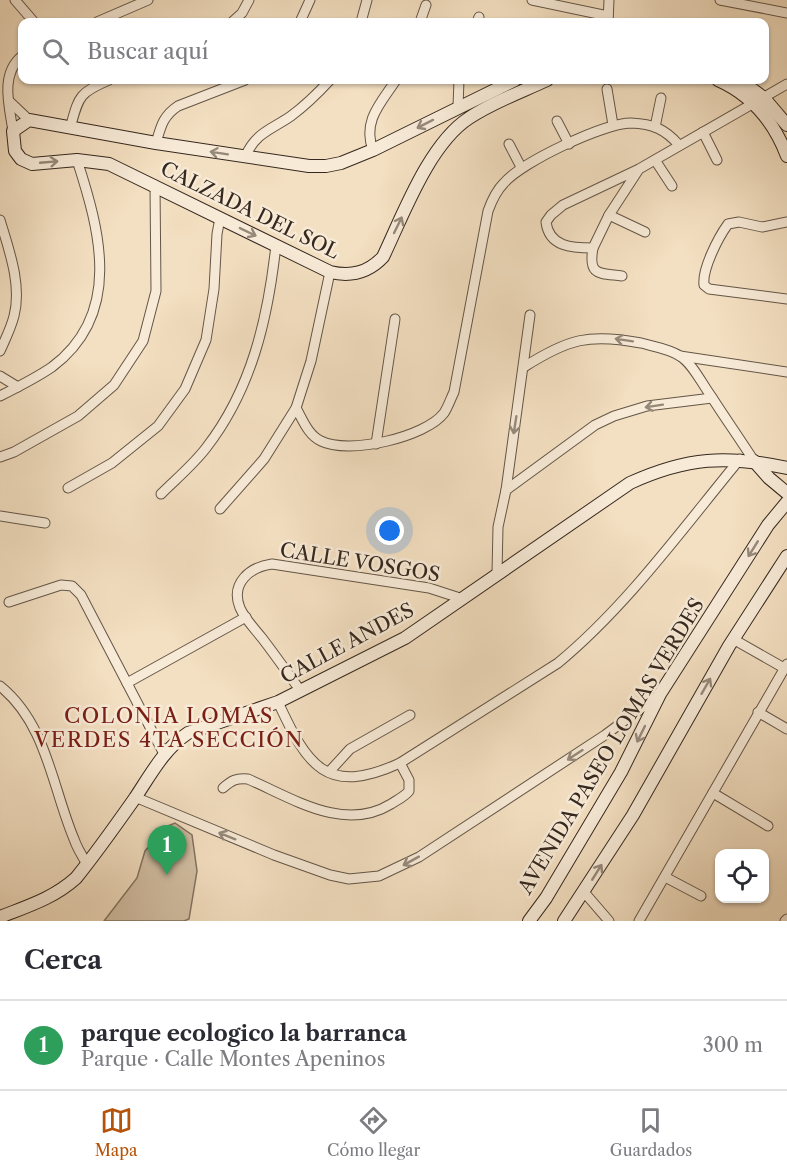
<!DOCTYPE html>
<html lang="es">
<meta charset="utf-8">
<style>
:root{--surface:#fff;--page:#f7f7f7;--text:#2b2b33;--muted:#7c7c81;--line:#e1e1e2;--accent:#b45309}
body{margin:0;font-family:"Libre Caslon Text",serif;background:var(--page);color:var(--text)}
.controls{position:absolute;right:18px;bottom:18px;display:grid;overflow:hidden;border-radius:12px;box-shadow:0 2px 4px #0004}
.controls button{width:54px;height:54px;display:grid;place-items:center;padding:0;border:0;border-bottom:2px solid var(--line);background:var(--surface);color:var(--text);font:30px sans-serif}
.you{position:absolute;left:390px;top:531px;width:21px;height:21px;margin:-15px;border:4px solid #fff;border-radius:50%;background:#1a73e8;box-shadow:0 0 0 9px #1a73e833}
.badge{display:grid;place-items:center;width:39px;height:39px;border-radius:50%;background:var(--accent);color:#fff;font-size:20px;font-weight:700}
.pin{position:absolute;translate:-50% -50px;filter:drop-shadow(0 2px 3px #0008)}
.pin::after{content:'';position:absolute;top:32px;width:21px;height:18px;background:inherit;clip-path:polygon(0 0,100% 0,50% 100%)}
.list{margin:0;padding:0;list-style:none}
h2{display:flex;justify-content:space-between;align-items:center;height:78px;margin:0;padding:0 24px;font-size:26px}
h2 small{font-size:20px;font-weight:400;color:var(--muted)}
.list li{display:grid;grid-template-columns:39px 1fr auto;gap:18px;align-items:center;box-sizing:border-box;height:90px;padding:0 24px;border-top:2px solid var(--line)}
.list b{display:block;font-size:22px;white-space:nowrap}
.list p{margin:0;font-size:20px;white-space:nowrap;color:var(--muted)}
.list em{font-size:20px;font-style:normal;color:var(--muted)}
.icon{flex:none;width:33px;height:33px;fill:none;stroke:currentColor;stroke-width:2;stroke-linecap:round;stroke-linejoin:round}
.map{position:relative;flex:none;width:787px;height:921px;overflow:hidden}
.search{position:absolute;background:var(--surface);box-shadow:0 2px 4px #0004;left:18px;right:18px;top:18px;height:66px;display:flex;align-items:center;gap:15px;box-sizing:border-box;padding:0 21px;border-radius:12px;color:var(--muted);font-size:22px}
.sheet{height:168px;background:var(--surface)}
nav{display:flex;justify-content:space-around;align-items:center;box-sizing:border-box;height:84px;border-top:2px solid var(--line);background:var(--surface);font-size:16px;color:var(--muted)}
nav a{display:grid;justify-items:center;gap:3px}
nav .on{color:var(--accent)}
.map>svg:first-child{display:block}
.green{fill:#d3c0a5;stroke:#847462;stroke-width:1.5}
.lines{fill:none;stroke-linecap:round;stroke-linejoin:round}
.street-casing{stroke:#645647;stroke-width:11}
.secondary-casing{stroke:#35281e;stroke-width:14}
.street{stroke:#f7ead7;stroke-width:9}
.secondary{stroke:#f7ead7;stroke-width:12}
.oneway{stroke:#96897a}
.labels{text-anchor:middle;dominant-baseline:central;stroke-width:5;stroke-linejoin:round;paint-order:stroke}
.street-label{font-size:20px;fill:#35281e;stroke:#f7ead7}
.neighbourhood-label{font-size:21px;letter-spacing:1.5px;fill:#7a1f14;stroke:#f7ead7}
</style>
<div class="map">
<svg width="787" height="921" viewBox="0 0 787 921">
<rect width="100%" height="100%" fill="#f3dfc1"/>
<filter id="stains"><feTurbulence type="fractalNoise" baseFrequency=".00333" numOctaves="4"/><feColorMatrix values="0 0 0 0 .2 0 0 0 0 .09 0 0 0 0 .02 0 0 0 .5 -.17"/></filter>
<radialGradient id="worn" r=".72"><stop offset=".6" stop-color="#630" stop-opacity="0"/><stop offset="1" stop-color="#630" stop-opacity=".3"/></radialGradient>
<polygon class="green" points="175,823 192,835 197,871 189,919 184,921 104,921 137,878 145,851 168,826"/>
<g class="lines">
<defs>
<g id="street">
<polyline points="15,0 34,22"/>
<polyline points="532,0 608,16"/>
<polyline points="720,0 787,13"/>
<polyline points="97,22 148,0"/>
<polyline points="232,22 242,13 249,0"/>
<polyline points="300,22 310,0"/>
<polyline points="361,22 367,0"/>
<polyline points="420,22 426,5"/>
<polyline points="477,22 479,17"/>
<polyline points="608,22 609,0"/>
<polyline points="607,89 613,125"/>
<polyline points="9,101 29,120"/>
<polyline points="458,107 459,80"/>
<polyline points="557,121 569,144"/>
<polyline points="655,127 661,98"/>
<path d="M70,128C79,97 78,93 109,80"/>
<path d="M13,131C9,105 0,74 22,56"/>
<polyline points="703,132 717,160"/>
<path d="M156,143C161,126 163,116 178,106L245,80"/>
<polyline points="509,144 521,167"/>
<path d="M373,150C362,121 381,103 396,80"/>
<path d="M245,157C256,132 271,130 291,116C306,105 318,93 330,80"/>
<polyline points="655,160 672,186"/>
<path d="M639,169L609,215L593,248C572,248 549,247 546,222L551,215L563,205L639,169L787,84"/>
<polyline points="609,215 645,232"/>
<path d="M0,220C9,250 22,285 14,316C11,328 5,340 0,351"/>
<path d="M787,222L762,227L739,222L728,224C718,238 702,269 704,285L709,289L787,299"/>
<path d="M593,248C588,276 599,273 622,276"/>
<polyline points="680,356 787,372"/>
<path d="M524,367C568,339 589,333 641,343C652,346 670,349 680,356C693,364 702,384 711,396C725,418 740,439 754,461"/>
<polyline points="0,376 18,387"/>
<path d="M0,396C18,387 36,378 52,367C123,314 100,231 77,160"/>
<path d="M296,408C303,420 308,435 321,441C349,455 426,437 444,413C448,407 451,398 454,392L488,211C492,200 496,191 504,183C522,162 604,123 631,123C653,124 665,129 679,145"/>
<polyline points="376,444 395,319"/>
<polyline points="0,457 14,452 78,416 114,385 143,341 156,291 155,185"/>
<polyline points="68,488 112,463 158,426 185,389 206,340 214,289 217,234 220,218"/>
<polyline points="506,490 595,425 614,416 647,406 712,398"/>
<path d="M161,494C176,479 193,465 206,448C252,389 268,318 276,245"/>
<polyline points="220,509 264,459 296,408 311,361 330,272"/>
<polyline points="0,516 45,523"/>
<polyline points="497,573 498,527 506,490 530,315"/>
<polyline points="9,602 61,585 72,586 81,595 164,754"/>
<polyline points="733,639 784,668"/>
<polyline points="127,683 246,617"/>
<path d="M0,686C47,724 52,787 74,839C77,848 82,856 87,864"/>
<path d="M300,690C287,672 275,655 262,638C254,628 245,619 240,608C230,583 250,567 272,564L429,588L463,599"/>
<path d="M278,702C307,765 326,797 400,763L558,663C627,606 683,528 740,459"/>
<polyline points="758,712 787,729"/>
<polyline points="329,772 350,749 410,715"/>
<path d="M223,788C232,780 236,778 248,779C292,798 344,833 391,804C397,800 404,797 409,791V780L400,763"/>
<polyline points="713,793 768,826"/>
<polyline points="135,797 274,855 330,875 349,879 379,876 419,857 605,735 658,696"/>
<polyline points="665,877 701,896"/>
<polyline points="584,892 609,921"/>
<polyline points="639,921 787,664"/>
<polyline points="785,921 787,919"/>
</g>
<g id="secondary">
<path d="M515,80L373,150L341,163L326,166H309L156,143L29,120L13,131L15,151L21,159L32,164L77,160L109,164L330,272C351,277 368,273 383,257C403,215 429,144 469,118C493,102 521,92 547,80"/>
<path d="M718,80C752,95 774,122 787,156"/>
<polyline points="740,80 764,98 787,125"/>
<polyline points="754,461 769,478 787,493"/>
<path d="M0,917C28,906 54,898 76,878C97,852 116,825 135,798C151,774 164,749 188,733L278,702L405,638L630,483C687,457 727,455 787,468"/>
<polyline points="529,921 546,898 621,772 660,694 768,525 787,502"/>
<polyline points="564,921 633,815 729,646 787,556"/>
</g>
</defs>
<use href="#street" class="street-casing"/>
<use href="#secondary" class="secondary-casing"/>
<use href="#street" class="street"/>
<use href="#secondary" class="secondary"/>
</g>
<defs><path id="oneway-shaft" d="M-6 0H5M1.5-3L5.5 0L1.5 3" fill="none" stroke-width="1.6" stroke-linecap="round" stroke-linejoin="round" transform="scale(1.5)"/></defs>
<g class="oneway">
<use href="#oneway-shaft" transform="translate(425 124) rotate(153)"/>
<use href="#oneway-shaft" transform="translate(219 153) rotate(-171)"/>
<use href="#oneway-shaft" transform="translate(49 162) rotate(-5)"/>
<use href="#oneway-shaft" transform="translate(398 225) rotate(-64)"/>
<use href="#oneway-shaft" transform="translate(248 232) rotate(26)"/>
<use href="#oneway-shaft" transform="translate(624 340) rotate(-171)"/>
<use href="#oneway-shaft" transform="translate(654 406) rotate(171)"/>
<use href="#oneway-shaft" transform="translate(515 425) rotate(99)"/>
<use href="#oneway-shaft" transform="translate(753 549) rotate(122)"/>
<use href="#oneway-shaft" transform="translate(706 686) rotate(-60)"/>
<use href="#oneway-shaft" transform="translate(641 734) rotate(116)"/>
<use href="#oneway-shaft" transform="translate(575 755) rotate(147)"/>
<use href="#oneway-shaft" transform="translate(227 836) rotate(-158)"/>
<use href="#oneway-shaft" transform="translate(411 861) rotate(151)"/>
<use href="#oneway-shaft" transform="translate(597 872) rotate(-58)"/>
</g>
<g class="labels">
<g class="street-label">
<text transform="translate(250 210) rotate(26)">CALZADA DEL SOL</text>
<text transform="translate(360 562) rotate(9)">CALLE VOSGOS</text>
<text transform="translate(347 643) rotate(-28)">CALLE ANDES</text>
<text transform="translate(611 746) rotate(-59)">AVENIDA PASEO LOMAS VERDES</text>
</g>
<g class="neighbourhood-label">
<text x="169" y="715">COLONIA LOMAS<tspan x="169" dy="24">VERDES 4TA SECCIÓN</tspan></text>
</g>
</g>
<rect width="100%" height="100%" filter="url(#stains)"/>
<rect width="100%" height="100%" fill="url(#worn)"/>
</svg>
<div class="controls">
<button><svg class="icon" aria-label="locate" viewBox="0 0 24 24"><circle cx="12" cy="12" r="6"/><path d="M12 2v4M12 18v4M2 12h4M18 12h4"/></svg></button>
</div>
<div class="you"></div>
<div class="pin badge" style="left:167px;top:875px;background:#2e9e5b">1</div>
<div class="search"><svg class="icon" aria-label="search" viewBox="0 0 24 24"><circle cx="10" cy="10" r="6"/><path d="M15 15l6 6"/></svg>Buscar aquí</div>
</div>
<section class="sheet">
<h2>Cerca<small></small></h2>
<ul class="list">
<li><span class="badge" style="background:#2e9e5b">1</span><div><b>parque ecologico la barranca</b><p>Parque · Calle Montes Apeninos</p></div><em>300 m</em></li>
</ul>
</section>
<nav>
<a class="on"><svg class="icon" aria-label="map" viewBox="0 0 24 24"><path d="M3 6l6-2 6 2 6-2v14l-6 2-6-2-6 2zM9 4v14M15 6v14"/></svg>Mapa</a>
<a><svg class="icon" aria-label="directions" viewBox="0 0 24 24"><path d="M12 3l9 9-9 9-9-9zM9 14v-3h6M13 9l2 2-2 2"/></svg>Cómo llegar</a>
<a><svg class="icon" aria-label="saved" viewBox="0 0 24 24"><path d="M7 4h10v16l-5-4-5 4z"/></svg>Guardados</a>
</nav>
